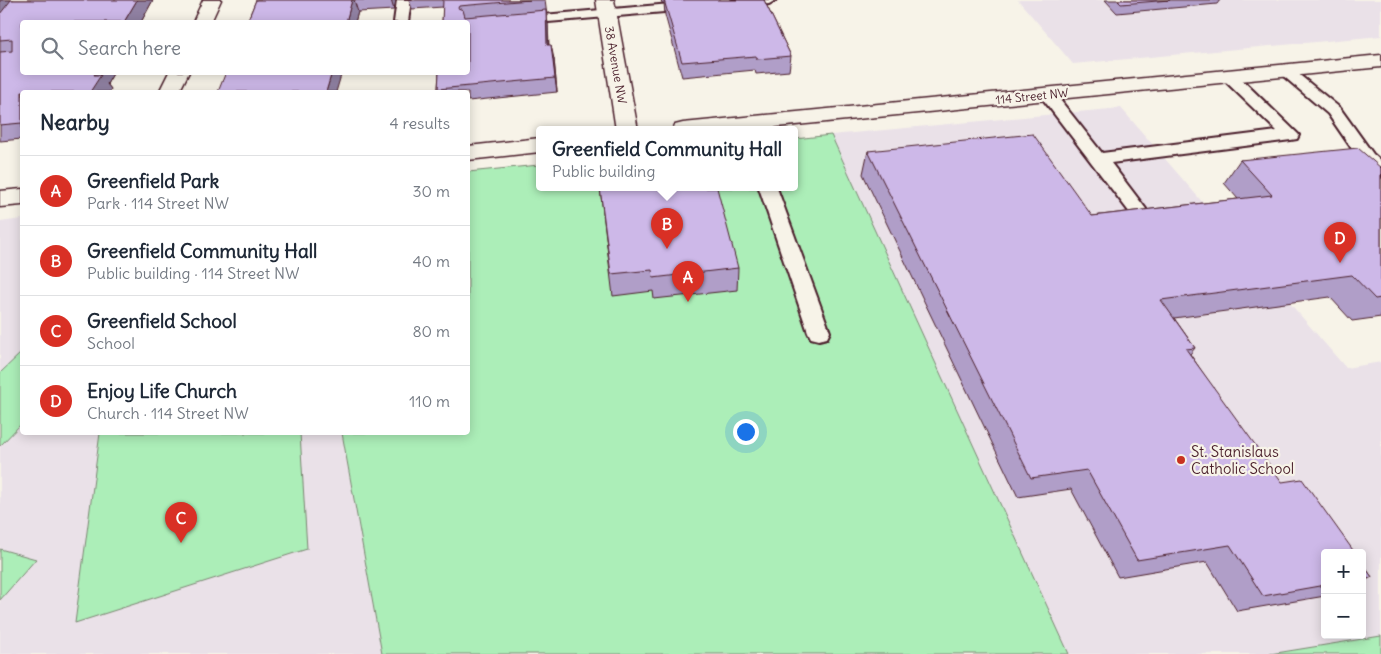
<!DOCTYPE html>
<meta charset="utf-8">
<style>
:root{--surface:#fff;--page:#f6f6f7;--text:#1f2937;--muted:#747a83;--line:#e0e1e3;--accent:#d93025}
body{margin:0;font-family:Delius,sans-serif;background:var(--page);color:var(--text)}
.controls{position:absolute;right:15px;bottom:15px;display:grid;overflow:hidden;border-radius:5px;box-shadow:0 2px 12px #0003}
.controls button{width:45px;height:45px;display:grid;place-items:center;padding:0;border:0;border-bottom:1px solid var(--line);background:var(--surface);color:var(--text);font:25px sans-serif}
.you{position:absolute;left:745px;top:431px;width:18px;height:18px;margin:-12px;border:4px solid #fff;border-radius:50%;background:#1a73e8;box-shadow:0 0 0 8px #1a73e833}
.badge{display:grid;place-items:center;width:32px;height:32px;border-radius:50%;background:var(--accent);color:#fff;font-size:16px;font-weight:700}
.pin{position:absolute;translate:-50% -41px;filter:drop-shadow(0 1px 2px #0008)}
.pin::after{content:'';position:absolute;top:26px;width:18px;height:15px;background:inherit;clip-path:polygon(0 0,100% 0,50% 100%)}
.popup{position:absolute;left:536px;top:126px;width:262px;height:65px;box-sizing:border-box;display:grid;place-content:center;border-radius:5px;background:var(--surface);filter:drop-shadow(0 1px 4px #0005);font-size:16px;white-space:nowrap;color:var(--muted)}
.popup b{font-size:19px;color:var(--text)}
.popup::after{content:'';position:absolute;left:50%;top:100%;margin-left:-10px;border:10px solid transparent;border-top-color:var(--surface)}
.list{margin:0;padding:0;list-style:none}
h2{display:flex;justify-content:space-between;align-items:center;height:65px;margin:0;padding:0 20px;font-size:21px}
h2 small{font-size:16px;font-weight:400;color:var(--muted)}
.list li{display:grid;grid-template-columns:32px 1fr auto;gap:15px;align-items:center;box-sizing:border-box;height:70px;padding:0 20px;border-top:1px solid var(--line)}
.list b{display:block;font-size:19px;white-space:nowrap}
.list p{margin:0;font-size:16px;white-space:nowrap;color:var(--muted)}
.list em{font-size:16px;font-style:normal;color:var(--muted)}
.icon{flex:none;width:28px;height:28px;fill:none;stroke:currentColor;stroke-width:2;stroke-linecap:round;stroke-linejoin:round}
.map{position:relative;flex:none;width:1381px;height:654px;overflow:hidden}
.search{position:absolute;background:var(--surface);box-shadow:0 2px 12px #0003;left:20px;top:20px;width:450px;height:55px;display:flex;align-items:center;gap:12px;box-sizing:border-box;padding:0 18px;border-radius:5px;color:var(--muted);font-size:19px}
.panel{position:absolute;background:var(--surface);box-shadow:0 2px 12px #0003;left:20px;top:90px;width:450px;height:345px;border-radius:5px}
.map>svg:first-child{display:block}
.built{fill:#eae1e8;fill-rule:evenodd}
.green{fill:#aceeb8;stroke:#7b8672}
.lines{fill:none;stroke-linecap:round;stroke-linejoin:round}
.service-casing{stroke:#4a1f2b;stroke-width:4}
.minor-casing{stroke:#4a1f2b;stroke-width:3}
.tertiary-casing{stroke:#4a1f2b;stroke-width:3}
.service{fill:#f7f3e8;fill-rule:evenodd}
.minor{fill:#f7f3e8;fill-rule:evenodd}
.tertiary{fill:#f7f3e8;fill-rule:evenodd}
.wall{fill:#b09ec8;stroke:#4a1f2b}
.shaded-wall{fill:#9081a2;stroke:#4a1f2b}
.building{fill:#cdb8e8;stroke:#4a1f2b}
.poi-dot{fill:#c8321e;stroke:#f7f3e8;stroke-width:2}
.labels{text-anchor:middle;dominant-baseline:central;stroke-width:4.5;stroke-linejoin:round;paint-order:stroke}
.far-street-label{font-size:12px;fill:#4a1f2b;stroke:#f7f3e8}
.poi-label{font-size:15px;fill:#4a1f2b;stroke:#f7f3e8;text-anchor:start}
</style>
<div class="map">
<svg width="1381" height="654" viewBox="0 0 1381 654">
<rect width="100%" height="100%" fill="#f7f3e8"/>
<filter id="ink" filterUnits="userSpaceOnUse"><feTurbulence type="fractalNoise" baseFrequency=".02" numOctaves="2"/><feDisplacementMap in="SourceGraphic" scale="10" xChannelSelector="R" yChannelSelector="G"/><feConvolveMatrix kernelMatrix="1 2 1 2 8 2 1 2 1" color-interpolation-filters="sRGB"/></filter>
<g filter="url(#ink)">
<g class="built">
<polygon points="1018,0 1381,0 1381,36 1073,64"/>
<path d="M1121,108L1346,368L1381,362V636L1270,654H1069L831,135ZM1325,553H1362V635H1325Z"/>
<polygon points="22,219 22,432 342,433 382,654 0,654 0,222"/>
</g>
<g class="green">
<polygon points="831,135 1069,654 382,654 342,433 468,432 468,172 539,165 540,188 794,188 795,139"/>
<polygon points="22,352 22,423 0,446 0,373"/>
<polygon points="100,433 300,433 307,549 75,623"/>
<polygon points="0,549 36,559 0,600"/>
<polygon points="1381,636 1381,654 1270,654"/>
</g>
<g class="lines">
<defs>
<g id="service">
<polygon points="397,0 411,0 408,22 394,22"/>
<polygon points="732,0 776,0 769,4 737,7 732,6 730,3"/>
<polygon points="694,2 699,3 701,6 699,9 468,29 468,22 463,22"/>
<polygon points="1286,66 1291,68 1340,108 1373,154 1381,161 1381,177 1375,175 1361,162 1328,114 1281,74 1278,71 1281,68"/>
<polygon points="1229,71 1235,73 1299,135 1297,139 1291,140 1111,163 1146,209 1144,213 1137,215 1130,213 1039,94 1041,91 1053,91 1102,153 1277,131 1223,79 1221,76 1223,73"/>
<polygon points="759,188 777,188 830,332 827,338 819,340 811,338 808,332"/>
</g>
<g id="minor">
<polygon points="203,0 221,0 211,22 193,22"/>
<polygon points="596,0 614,0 638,130 616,130"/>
<polygon points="169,72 189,72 179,92 159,92"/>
</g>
<g id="tertiary">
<polygon points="1381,55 1381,67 747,130 672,130 675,125 683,123"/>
<polygon points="540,138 540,152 468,160 468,146"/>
<polygon points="22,189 22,205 0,207 0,191"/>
</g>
</defs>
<use href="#service" class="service-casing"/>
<use href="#minor" class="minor-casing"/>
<use href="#tertiary" class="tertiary-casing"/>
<use href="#service" class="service"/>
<use href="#minor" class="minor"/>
<use href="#tertiary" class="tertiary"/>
</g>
<g class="wall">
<polygon points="0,0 153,0 141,22 22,72 114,72 107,84 111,89 109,92 22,92 22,139 0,141"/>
<polygon points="256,0 396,0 394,10 358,12 355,22 247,22"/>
<polygon points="409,0 545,0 548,24 549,45 554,59 557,92 468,101 468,92 439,92 438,89 443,7 412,9"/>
<polygon points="661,0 764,0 791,56 789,71 756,74 755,70 682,77 665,15 664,3 662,3"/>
<polygon points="1105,0 1220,0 1217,4 1117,13"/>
<polygon points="868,151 1092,216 1238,199 1224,183 1240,160 1381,168 1381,317 1352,321 1330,297 1174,318 1195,348 1190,354 1325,553 1325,596 1237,611 1207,562 1118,577 1071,489 1018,497 863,174"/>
<polygon points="600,188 738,268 737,290 654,299 653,291 613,296"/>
<polygon points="1362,563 1372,577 1362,582"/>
</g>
<g class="shaded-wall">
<polygon points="0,0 14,0 0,17"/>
<polygon points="137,0 153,0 141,22 124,22"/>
<polygon points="352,0 354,0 358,12 355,22 346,22"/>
<polygon points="391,0 396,0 394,10"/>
<polygon points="546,10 548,24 549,60 547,45"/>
<polygon points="551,45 554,59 557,92 555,78"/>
<polygon points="96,72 114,72 107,84 111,89 109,92 90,92 94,75"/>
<polygon points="332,72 342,72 336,92 326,92"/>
</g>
<g class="building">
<polygon points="11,0 137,0 124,22 22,22 22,72 96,72 94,75 101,75 90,92 22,92 22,123 0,125 0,52 12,51 12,39 0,40 0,14"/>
<polygon points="256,0 352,0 346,22 247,22"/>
<polygon points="443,0 530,0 459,6 458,8 463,10 465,17 546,10 547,45 551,45 555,78 438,89 439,72 468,72 468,22 442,22"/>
<polygon points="664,0 764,0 791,56 757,59 756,56 682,62"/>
<polygon points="1117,0 1170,0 1121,4"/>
<polygon points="226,72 332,72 326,92 218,92"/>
<polygon points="1033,134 1092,216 1272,195 1240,160 1358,148 1381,168 1381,298 1375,299 1352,275 1161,300 1195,348 1186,349 1282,482 1302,479 1355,553 1325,553 1325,585 1263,596 1230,545 1137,560 1087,470 1031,478 868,151"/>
<polygon points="600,188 717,188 738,268 653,278 652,270 611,274"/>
<polygon points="1362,563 1372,577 1362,579"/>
</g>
</g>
<circle class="poi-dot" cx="1181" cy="460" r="5"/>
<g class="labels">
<g class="far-street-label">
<text transform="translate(616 65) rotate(80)">38 Avenue NW</text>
<text transform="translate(1032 96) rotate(-6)">114 Street NW</text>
</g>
<g class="poi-label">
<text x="1191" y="451">St. Stanislaus<tspan x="1191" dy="17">Catholic School</tspan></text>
</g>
</g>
</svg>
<div class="controls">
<button>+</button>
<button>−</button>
</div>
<div class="you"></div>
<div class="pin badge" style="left:688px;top:302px">A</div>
<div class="pin badge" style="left:667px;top:249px">B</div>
<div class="popup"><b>Greenfield Community Hall</b>Public building</div>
<div class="pin badge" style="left:181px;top:543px">C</div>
<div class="pin badge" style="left:1340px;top:263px">D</div>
<div class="search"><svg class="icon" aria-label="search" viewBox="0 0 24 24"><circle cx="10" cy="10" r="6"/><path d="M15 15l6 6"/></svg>Search here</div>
<section class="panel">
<h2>Nearby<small>4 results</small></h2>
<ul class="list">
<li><span class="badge">A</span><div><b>Greenfield Park</b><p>Park · 114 Street NW</p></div><em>30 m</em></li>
<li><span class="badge">B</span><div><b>Greenfield Community Hall</b><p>Public building · 114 Street NW</p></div><em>40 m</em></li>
<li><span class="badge">C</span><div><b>Greenfield School</b><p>School</p></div><em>80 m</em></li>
<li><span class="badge">D</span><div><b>Enjoy Life Church</b><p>Church · 114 Street NW</p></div><em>110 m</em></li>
</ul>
</section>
</div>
